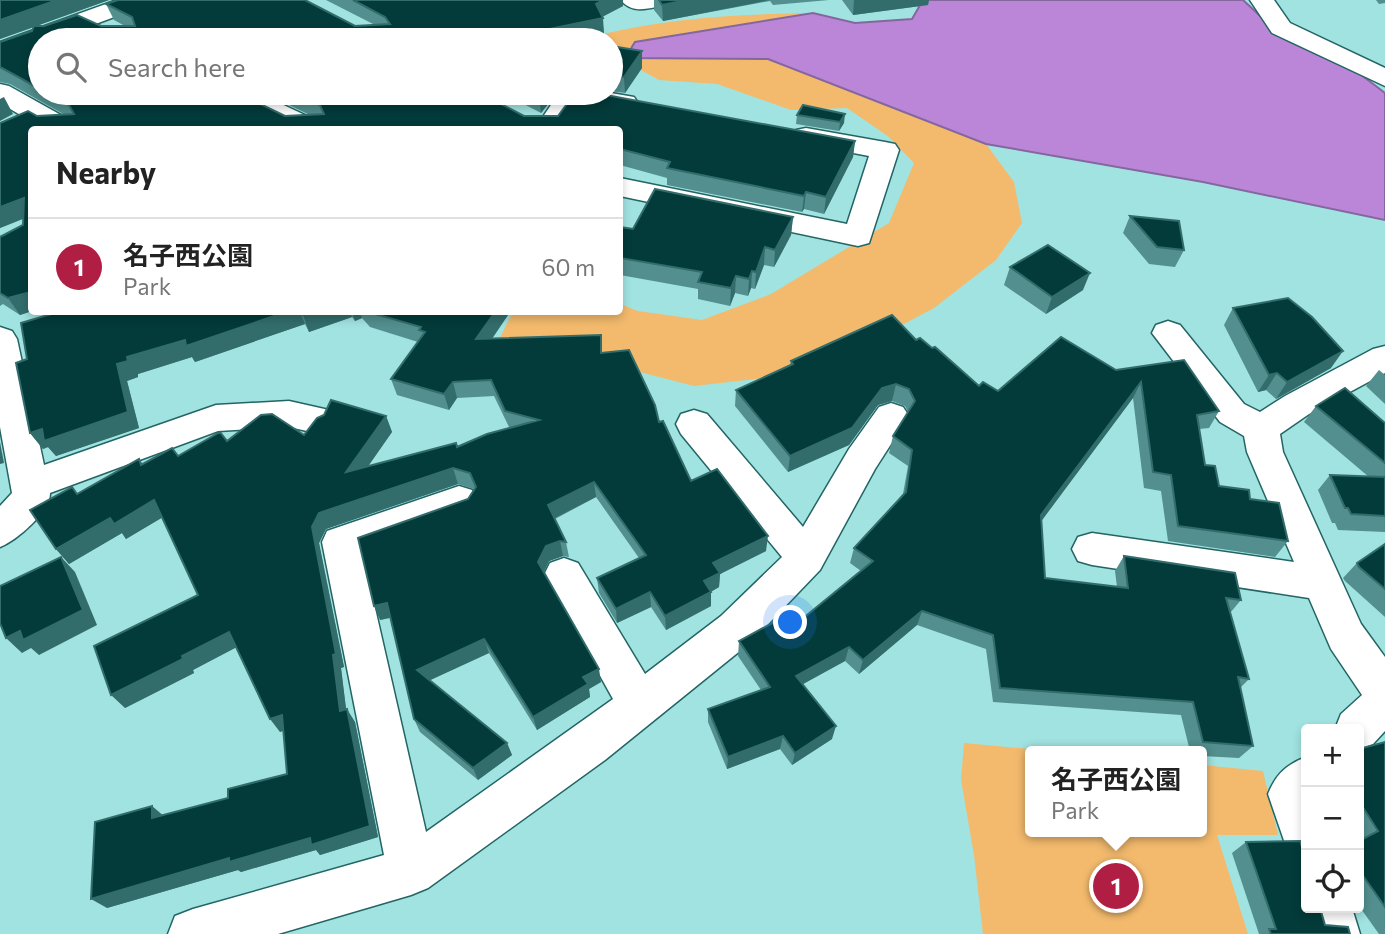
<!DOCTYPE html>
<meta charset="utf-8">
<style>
:root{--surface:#fff;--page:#f2f2f2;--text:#222;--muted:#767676;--line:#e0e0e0;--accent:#b11e44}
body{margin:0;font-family:Commissioner,"Noto Sans JP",sans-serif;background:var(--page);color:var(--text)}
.controls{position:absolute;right:21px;bottom:21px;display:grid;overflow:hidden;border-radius:7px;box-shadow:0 4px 10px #0003}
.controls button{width:63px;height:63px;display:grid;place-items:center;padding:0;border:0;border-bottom:2px solid var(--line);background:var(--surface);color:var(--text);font:35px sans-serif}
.you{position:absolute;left:791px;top:623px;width:24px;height:24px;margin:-18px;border:5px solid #fff;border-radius:50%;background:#1a73e8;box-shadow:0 0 0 10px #1a73e833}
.badge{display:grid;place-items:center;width:46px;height:46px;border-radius:50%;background:var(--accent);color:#fff;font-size:23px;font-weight:700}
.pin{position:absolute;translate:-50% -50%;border:4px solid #fff;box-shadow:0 2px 7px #0006}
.popup{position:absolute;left:1025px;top:746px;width:182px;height:91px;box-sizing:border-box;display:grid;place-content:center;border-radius:7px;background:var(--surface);filter:drop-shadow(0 2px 5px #0005);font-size:23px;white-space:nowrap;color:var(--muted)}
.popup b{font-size:26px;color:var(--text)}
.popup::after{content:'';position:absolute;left:50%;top:100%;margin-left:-14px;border:14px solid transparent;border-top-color:var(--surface)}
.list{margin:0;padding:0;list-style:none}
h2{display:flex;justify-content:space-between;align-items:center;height:91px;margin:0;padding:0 28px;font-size:30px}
h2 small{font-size:23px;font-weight:400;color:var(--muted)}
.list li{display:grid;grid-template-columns:46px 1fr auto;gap:21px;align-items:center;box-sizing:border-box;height:98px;padding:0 28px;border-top:2px solid var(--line)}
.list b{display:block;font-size:26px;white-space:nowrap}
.list p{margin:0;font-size:23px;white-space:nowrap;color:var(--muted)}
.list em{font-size:23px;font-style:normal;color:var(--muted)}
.icon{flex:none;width:38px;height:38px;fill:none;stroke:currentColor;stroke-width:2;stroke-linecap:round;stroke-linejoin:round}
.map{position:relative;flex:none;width:1385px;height:934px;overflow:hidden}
.search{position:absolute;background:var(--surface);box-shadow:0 4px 10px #0003;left:28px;top:28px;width:595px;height:77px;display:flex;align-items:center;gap:18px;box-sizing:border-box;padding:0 24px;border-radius:38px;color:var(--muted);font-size:26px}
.panel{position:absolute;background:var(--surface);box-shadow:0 4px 10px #0003;left:28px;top:126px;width:595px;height:189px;border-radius:7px}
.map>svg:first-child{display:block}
.green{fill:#f3ba6d}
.water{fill:#bb86d7;stroke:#84679f;stroke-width:2}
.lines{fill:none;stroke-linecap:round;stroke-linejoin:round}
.minor-casing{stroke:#226564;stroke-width:3}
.minor{fill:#fff;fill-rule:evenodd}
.wall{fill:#528f8e}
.shaded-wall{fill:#326d6c}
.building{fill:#033b3a;stroke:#326d6c;stroke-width:2}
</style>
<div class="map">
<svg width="1385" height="934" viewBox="0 0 1385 934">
<rect width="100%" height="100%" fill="#a1e3e1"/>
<g class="green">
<path d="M813,13L635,42L626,58L768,59L986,144L1014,182L1022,223L996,260L934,308L853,351L772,377L694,386L601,362L490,357L513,312H620V304L638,311L702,320L771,294L889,223L914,163L889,137L847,108L791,110L717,84L659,80L611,54V40H601L599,35C669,18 742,14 813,13Z"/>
<polygon points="964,743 1052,751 1030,751 1030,832 1202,832 1202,765 1263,771 1278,835 1217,835 1248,934 983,934 974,855 961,780"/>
</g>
<polygon class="water" points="923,0 1243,0 1286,40 1360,74 1385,93 1385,220 1203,182 986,144 768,59 625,58 635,42 813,13 855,23 912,19"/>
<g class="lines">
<defs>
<g id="minor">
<polygon points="117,0 151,0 147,5 52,40 40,40 40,45 0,59 0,42"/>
<path d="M621,0H667L663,5C648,9 632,14 621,0Z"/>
<polygon points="1250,0 1274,0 1290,23 1385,68 1385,86 1272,33"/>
<polygon points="0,84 9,86 77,124 80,130 46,130 0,103"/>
<polygon points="225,93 258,93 324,124 327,130 292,130 229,99"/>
<polygon points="559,93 611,93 634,97 638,103 634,109 625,111 578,103 560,130 534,130"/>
<polygon points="806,128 885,142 895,144 899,150 869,243 858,246 620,196 620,178 847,224 869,156 796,142 792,136 796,130"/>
<polygon points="1168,321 1180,325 1244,404 1260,412 1285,396 1373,349 1385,346 1385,373 1309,414 1280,434 1283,452 1361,624 1385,657 1385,731 1373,744 1359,749 1359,729 1335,729 1341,714 1362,695 1331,649 1309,598 1092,565 1078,561 1072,549 1078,537 1092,533 1294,562 1247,452 1244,436 1220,422 1152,333 1156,325"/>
<path d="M0,327L12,331L17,339L44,465L216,405L289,401L329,410L334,420L329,430L316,433L289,427L218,431L50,493C51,511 16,541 0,547V506L12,493L0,427Z"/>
<polygon points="891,403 903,407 909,416 875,469 820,570 751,642 605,760 428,888 411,895 278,934 168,934 175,916 193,909 384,855 322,542 327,531 459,486 472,490 478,501 472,512 362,551 426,832 613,699 544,575 550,563 564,558 578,563 645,674 721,616 782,557 681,434 676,424 681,414 694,410 707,414 803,527 849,449 879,407"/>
<path d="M1306,757V862L1289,855L1268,794C1276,774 1286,765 1306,757Z"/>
<polygon points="1306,901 1306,908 1352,908 1360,934 1310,934 1303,908"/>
</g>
</defs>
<use href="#minor" class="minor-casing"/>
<use href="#minor" class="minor"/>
</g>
<g class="wall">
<polygon points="0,0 109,0 36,26 44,26 77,15 101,26 125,26 114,20 106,4 118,0 305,0 355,26 375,25 326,0 623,0 623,6 602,17 604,34 577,40 579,40 40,40 40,93 238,93 285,116 310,115 264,93 480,93 524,116 558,116 575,93 595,93 855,141 853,157 824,214 804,209 802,212 667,185 667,178 620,165 620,130 32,130 32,311 20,315 3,304 0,306 0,237 23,225 23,219 0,228 0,123 28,111 37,116 65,115 10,84 0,82 0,42 32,31 34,27 0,39"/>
<polygon points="654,0 829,0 773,5 770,1 663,21 654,10"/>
<polygon points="842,0 929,0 928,5 853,15"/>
<polygon points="1376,0 1385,0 1385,3 1379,4"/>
<polygon points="611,46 642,68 625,93 611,91"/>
<polygon points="503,93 557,93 541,113"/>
<polygon points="797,115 844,123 839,131 796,124"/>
<polygon points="1130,216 1184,250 1175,267 1149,264 1123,233"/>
<polygon points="793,217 791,235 774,267 764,265 755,289 751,288 748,296 735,293 730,306 698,299 698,289 620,275 620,227 633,229"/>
<polygon points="1010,267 1083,290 1046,314 1004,285"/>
<polygon points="1233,308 1331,368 1276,399 1266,390 1258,392 1224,325"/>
<polygon points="58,312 510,312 492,339 603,353 659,422 691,481 766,551 720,574 719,587 711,592 711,606 666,630 651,607 617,623 599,593 597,578 639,558 596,497 555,519 566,542 569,557 563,556 549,561 544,571 601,682 589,689 590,697 537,730 489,653 430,680 507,743 512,755 478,780 420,732 414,719 390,618 380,620 468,499 474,489 458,484 326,529 319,543 344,667 341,668 346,710 355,722 378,837 320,855 316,850 241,872 238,870 107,908 164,815 228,798 287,774 283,730 280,732 236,647 193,670 194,673 125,708 198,595 162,517 126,539 122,533 69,564 56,549 77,494 139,459 143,464 178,456 227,441 304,435 386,416 392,432 368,466 457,447 512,428 509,427 494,396 457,398 449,410 397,395 391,379 418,342 370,327 362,318 355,321 352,317 309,332 305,324 195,362 192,357 138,374 138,377 127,381 139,428 56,456 48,447 43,449 30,433 27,359"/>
<polygon points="916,340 932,348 979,386 998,391 1116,370 1219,411 1209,428 1199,429 1205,465 1219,486 1250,499 1288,541 1275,557 1168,541 1161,491 1144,488 1133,398 1041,521 1045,578 1117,587 1115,571 1124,556 1241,600 1230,613 1249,679 1240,688 1253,746 1239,758 1202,756 1202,751 1190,751 1181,715 993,702 986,649 917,625 859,674 845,661 803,684 832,739 792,765 780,749 727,769 708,722 708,709 761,690 738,656 739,641 785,633 861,571 850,563 854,548 903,494 908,466 889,453 893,436 908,412 905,406 892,401 878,405 849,445 788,472 735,406 736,390 790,365 791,361"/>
<polygon points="1379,370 1385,375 1385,404 1366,386"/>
<polygon points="1316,406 1385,423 1385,532 1338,530 1335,523 1332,523 1318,490 1330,475 1369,477 1304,422"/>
<polygon points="1385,544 1385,617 1345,581 1343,578 1357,563"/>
<polygon points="1385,742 1385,934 1379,934 1359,906 1359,749"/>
<polygon points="1246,842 1325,925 1350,934 1259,934 1232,853"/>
</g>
<g class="shaded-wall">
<polygon points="57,0 109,0 0,39 0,20"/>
<polygon points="603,0 623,0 623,6 600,18 603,18 604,34 574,40 535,32"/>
<polygon points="687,0 770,0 663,21 662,5"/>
<polygon points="854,0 929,0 928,5 853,15"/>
<polygon points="642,51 642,68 625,93 624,77"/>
<polygon points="542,93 557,93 541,113 539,96"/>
<polygon points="4,97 13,114 0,121 0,99"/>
<polygon points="845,114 844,123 839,131 840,122"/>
<polygon points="855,141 853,157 824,214 826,197"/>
<polygon points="806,192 804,209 802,212 804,196"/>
<polygon points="24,198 32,215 0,228 0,207"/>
<polygon points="793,217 791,235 774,267 775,250"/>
<polygon points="765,247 764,265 755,289 756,272"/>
<polygon points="752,271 751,288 748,296 749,279"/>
<polygon points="1090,273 1083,290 1046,314 1052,297"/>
<polygon points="736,276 735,293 730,306 731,288"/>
<polygon points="27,293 32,300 32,311 20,315 8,298"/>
<polygon points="286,312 300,312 305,324 195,362 192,357 138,374 138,377 127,381 139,428 56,456 48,447 43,449 30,433 117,364 127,357"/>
<polygon points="314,312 350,312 352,317 309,332 303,315"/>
<polygon points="352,312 360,312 362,318 355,321"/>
<polygon points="495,312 510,312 480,356 476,339"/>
<polygon points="1343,351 1331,368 1276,399 1287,382"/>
<polygon points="1277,373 1266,390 1258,392 1269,375"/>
<polygon points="453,382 457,398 449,410 444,394"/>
<polygon points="1141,382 1133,398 1034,531 1041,515"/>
<polygon points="896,384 892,401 878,405 849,445 788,472 790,456 882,388"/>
<polygon points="386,416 392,432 353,488 346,472"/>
<polygon points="0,442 4,463 0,464"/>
<polygon points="453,468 458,484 326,529 319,543 344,667 341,668 348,724 340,711 312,527 319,513"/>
<polygon points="594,482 596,497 551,520 548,505"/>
<polygon points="154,500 165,516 126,539 122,533 69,564 56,549 110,518"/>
<polygon points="768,536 766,551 720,574 719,587 703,596 704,581 713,563"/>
<polygon points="560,541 563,556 549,561 542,576 538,562 546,546"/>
<polygon points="61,557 75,572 97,625 39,655 31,648 22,653 6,638"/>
<polygon points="650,592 651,607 617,623 616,609"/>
<polygon points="711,592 711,606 666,630 665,616"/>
<polygon points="387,603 393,617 380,620 374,606"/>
<polygon points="922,611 917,625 859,674 863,660"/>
<polygon points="229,632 239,646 193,670 194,673 125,708 111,695"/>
<polygon points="484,639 489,653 424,683 417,670"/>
<polygon points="849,647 845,661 794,689 796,676"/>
<polygon points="599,669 601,682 589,689 590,697 537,730 533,717 583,677"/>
<polygon points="347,709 355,722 378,837 320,855 316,850 241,872 238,870 107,908 91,899 229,858"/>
<polygon points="282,715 292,728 280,732 270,719"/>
<polygon points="836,726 832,739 792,765 795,753"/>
<polygon points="783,736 780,749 727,769 728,757"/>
<polygon points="507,743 512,755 478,780 473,768"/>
<polygon points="152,806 165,817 152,818"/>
</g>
<g class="building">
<polygon points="0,0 57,0 0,20"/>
<polygon points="118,0 305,0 355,26 390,24 385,17 353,0 603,0 596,4 603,18 535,32 579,40 40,40 40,89 0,67 0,42 32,31 34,26 44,26 77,15 101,26 135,26 132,17 106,4"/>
<polygon points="659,0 687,0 662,5"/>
<polygon points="611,46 642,51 624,77 611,74"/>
<polygon points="47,93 238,93 285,116 324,114 320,105 293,93 480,93 524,116 558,116 575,93 595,93 855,141 826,197 806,192 804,196 667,168 670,162 620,149 620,130 32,130 32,293 27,293 8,298 0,293 0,237 23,225 24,198 0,207 0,123 28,111 37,116 74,114 69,105"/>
<polygon points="532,93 542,93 539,96"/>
<polygon points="803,105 845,114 840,122 797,115"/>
<polygon points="655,189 793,217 775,250 765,247 756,272 752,271 749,279 736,276 731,288 698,282 702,272 620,258 620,227 633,229"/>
<polygon points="1130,216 1179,221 1184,250 1157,247"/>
<polygon points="1048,245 1090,273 1052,297 1010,267"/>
<polygon points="1288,298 1312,317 1343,351 1287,382 1277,373 1269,375 1233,308"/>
<polygon points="58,312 286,312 186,346 185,340 127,357 128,361 117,364 128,412 44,441 42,429 30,433 16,363 27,359 21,323"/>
<polygon points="301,312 314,312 303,315"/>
<polygon points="368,312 495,312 476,339 601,335 601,353 629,350 655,405 659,422 663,421 691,481 717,469 768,536 713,563 720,573 704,581 711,592 665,616 650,592 616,609 597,578 646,555 594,482 548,505 566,542 560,541 546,546 538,562 599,669 583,677 588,684 533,717 484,639 417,670 507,743 473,768 414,719 387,603 374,606 358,538 468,499 476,487 470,473 453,468 319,513 312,527 336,654 333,655 340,711 347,709 370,826 311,845 310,838 229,862 229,858 91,899 95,822 152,806 152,818 228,798 228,789 287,774 282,715 270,719 229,632 182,656 183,659 111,695 94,646 198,595 154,500 114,524 110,518 56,549 30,510 72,487 77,494 139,459 141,465 172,448 178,456 220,432 227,441 261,415 272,414 304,435 317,418 324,415 331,400 386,416 346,472 456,443 457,447 487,434 539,420 505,411 491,380 453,382 444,394 391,379 425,332 419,330 421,327"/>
<polygon points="892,315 916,340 920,338 932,348 935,347 979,386 983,382 998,391 1061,337 1116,370 1184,360 1219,411 1197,415 1205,465 1215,466 1219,486 1249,490 1250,499 1279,503 1288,541 1178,526 1171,475 1153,472 1141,382 1041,515 1045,578 1128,588 1124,556 1235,573 1241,600 1226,598 1249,679 1238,677 1253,746 1203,742 1193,702 1000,688 993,635 922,611 863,660 849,647 796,676 836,726 795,753 783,736 728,757 708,709 770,687 739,641 776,621 785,633 873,561 854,548 906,492 912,450 893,436 915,401 909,389 896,384 882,388 852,428 790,456 736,390 793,364 791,361"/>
<polygon points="1345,388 1385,423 1385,463 1316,406"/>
<polygon points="1330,475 1385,477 1385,516 1351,514 1348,508 1345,508"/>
<polygon points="1385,544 1385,589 1359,567 1357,563"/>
<polygon points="61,557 83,610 23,640 20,631 6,638 0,623 0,586"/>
<polygon points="1385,742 1385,907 1359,870 1359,841 1378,831 1359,801 1359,749"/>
<polygon points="1300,841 1306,859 1306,908 1320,908 1325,925 1348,927 1350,934 1271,934 1269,929 1276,929 1246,842"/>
</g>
</svg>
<div class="controls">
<button>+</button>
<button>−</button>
<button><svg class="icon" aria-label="locate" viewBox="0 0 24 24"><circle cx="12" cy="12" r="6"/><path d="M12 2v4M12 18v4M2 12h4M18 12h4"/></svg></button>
</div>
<div class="you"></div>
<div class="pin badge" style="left:1116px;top:886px">1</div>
<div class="popup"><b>名子西公園</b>Park</div>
<div class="search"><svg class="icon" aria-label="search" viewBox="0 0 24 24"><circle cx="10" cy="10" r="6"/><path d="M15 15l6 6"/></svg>Search here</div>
<section class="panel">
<h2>Nearby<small></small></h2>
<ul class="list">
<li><span class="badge">1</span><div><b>名子西公園</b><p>Park</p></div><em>60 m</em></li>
</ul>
</section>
</div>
